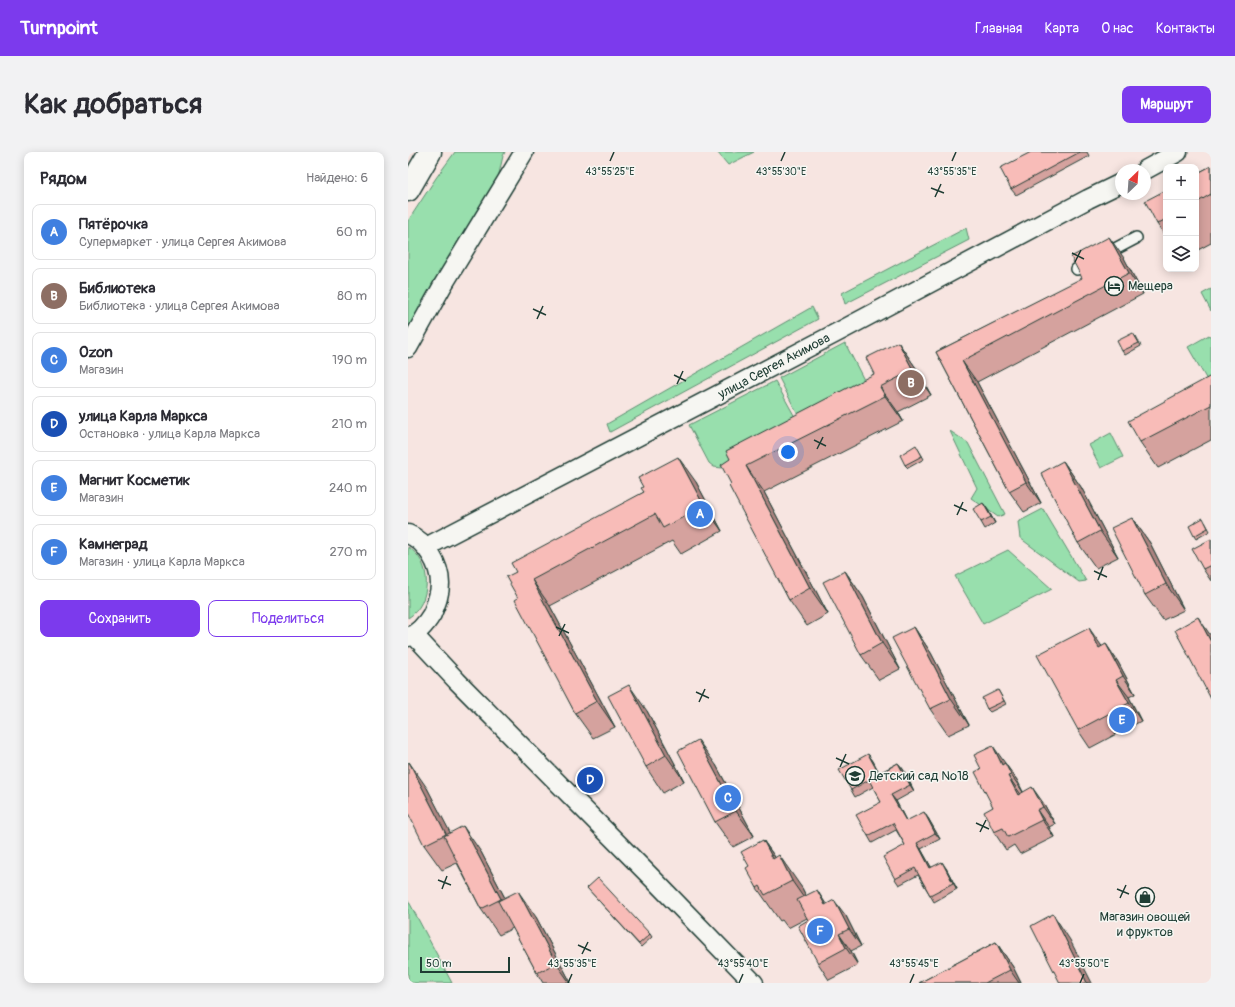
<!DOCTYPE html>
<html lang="ru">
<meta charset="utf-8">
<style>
:root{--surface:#fff;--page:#f2f2f3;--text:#2b2b33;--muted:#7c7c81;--line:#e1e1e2;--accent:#7c3aed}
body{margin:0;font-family:Pangolin,sans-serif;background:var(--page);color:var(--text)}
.controls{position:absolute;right:12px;top:12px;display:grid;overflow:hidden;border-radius:8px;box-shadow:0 2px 10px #0003}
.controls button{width:36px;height:36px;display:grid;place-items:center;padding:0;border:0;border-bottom:1px solid var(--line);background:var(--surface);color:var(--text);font:20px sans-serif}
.compass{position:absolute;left:707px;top:12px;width:36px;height:36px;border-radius:50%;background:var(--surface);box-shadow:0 2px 10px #0003;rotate:25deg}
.scale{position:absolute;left:12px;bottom:10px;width:90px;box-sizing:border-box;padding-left:4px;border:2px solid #1f3d34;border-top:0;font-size:11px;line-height:14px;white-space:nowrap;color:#1f3d34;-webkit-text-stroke:3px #f6f6f2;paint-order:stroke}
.you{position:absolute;left:380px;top:300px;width:14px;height:14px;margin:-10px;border:3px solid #fff;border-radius:50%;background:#1a73e8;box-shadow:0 0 0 6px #1a73e833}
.badge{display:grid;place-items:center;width:26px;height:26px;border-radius:50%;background:var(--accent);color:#fff;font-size:13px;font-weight:700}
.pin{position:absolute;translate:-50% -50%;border:2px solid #fff;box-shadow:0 1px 4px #0006}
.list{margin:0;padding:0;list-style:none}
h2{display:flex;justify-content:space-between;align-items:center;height:52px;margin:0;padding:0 16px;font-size:17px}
h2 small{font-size:13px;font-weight:400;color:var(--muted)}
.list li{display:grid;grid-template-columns:26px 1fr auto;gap:12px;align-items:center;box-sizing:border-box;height:56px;margin:0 8px 8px;padding:0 8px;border:1px solid var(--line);border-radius:8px}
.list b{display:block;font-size:15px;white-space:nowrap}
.list p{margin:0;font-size:13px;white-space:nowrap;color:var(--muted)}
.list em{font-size:13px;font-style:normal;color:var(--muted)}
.actions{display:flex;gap:8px;padding:12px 16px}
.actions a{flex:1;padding:9px 0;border:1px solid var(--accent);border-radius:8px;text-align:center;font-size:14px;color:var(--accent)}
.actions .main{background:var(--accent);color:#fff}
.icon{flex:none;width:22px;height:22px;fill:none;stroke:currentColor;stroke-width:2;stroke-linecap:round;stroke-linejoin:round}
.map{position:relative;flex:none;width:803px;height:831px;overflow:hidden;border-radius:8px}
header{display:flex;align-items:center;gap:24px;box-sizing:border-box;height:56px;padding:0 20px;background:var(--accent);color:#fff}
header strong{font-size:19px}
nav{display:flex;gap:22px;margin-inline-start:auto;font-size:14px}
.intro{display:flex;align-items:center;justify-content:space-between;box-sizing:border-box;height:96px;padding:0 24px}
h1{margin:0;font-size:28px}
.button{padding:10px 18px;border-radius:8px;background:var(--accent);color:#fff;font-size:14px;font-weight:700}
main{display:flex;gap:24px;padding:0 24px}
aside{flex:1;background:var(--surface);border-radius:8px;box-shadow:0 2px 10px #0003}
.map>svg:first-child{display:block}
.green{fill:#98dfad;stroke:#5c8e70}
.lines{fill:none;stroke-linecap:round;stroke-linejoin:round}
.pedestrian-casing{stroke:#1f3d34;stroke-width:14}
.tertiary-casing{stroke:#1f3d34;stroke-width:21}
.primary-casing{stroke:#1f3d34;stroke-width:25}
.pedestrian{stroke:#f6f6f2;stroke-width:11}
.tertiary{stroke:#f6f6f2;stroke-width:18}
.primary{stroke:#f6f6f2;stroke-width:22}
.wall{fill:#d5a29e;stroke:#1f3d34}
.shaded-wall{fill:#ae8481;stroke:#1f3d34}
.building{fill:#f8bcb8;stroke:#1f3d34}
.ticks{fill:none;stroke:#1f3d34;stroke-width:1.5}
.labels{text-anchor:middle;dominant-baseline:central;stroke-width:3;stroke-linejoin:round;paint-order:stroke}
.poi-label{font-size:13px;fill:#1f3d34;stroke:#f6f6f2;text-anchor:start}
.street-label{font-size:13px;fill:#1f3d34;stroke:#f6f6f2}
.ticks-label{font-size:10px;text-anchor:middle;fill:#1f3d34;stroke:#f6f6f2;stroke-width:3;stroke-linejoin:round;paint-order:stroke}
</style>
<header>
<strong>Turnpoint</strong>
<nav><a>Главная</a><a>Карта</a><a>О нас</a><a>Контакты</a></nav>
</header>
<div class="intro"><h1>Как добраться</h1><a class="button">Маршрут</a></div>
<main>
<aside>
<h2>Рядом<small>Найдено: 6</small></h2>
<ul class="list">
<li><span class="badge" style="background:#3f7fe0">A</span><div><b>Пятёрочка</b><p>Супермаркет · улица Сергея Акимова</p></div><em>60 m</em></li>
<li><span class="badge" style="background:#8d6e63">B</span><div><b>Библиотека</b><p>Библиотека · улица Сергея Акимова</p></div><em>80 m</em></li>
<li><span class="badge" style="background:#3f7fe0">C</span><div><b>Ozon</b><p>Магазин</p></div><em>190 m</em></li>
<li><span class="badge" style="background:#1a4fb4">D</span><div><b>улица Карла Маркса</b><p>Остановка · улица Карла Маркса</p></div><em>210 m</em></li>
<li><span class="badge" style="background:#3f7fe0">E</span><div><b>Магнит Косметик</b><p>Магазин</p></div><em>240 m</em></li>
<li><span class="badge" style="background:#3f7fe0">F</span><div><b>Камнеград</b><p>Магазин · улица Карла Маркса</p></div><em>270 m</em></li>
</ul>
<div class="actions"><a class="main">Сохранить</a><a>Поделиться</a></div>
</aside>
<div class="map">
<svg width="803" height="831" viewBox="0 0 803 831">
<rect width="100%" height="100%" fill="#f7e5e1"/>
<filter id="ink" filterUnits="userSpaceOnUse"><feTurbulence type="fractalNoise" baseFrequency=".025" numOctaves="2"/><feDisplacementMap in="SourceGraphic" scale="8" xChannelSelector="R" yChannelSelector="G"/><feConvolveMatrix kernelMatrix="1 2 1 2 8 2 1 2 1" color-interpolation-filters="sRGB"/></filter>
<g filter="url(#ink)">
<g class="green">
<polygon points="47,0 97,0 95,4 90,26 0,178 0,69 28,26"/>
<polygon points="309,0 346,0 320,13"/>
<polygon points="558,76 561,88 437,152 434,141"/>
<polygon points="803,137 803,159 794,142"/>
<polygon points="404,155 410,167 202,280 199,272"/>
<polygon points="801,183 803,186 803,226 799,228 780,195"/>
<polygon points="437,191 457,230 390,263 371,226"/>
<polygon points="367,229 387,265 359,293 314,316 306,315 301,311 281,273"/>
<polygon points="542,279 560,291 597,362 590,365 563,346 569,336"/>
<polygon points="703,281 715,305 693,316 681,293"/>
<polygon points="635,357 678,429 671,430 612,386 610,370"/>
<path d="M0,395C25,410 24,451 0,466Z"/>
<polygon points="600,398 644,437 575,472 547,424"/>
<polygon points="0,748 44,831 0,831"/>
</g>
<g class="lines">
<defs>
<polyline id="pedestrian" points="669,117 728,86"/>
<g id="tertiary">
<polyline points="737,18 770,0"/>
<polyline points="0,196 35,133 116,0"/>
<path d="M0,382C18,389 32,413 32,432C32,443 28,452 24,462C18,472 11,481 0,485"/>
<polyline points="18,395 432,179 680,47 713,31"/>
<polyline points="6,483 49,529 249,731 346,831"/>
</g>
<polyline id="primary" points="0,38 22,0"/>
</defs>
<use href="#pedestrian" class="pedestrian-casing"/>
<use href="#tertiary" class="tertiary-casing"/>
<use href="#primary" class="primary-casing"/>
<use href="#pedestrian" class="pedestrian"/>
<use href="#tertiary" class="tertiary"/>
<use href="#primary" class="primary"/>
</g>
<g class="wall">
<polygon points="623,0 679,0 681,4 608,43 603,37"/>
<polygon points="803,14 803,91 788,99 788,22"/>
<polygon points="758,38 758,85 749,72"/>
<polygon points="716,106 735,142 569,230 633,351 616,360 601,339 528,200"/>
<polygon points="728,184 733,194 717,203 714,199"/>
<polygon points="490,190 508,216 523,243 490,260 495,269 356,340 420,462 399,474 381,448 323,332 322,307 466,222"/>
<polygon points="803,224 803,288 750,316 732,290"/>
<polygon points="510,297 516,307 500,316 497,313"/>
<polygon points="655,309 673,335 710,405 688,416 670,391"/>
<polygon points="288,330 314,379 273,402 264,389 142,454 207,575 185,586 167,561 110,446 108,420 236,340 235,335"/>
<polygon points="575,351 580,358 587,371 577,377 573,370"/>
<polygon points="724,366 742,391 776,458 755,468 737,443"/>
<polygon points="797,370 802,379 788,387 786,384"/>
<polygon points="803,387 803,429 795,417"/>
<polygon points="437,419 455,445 492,517 471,528 453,503"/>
<polygon points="506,475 523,501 561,573 540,583 522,557"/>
<polygon points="698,492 710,510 727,542 721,545 733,569 682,596 670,578 693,493 694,495"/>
<polygon points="590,538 598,552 582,560 579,557"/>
<polygon points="239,559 276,629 255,641 238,615"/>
<polygon points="460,602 465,609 471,621 490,611 495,617 506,639 488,649 498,669 520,666 532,687 513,697 523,715 538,716 549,737 526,750 522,743 510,723 491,733 487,727 497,693 488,678 464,691 460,684 473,650 465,635 447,645 443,638"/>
<polygon points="597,612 609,628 615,640 636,652 647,672 641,675 646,685 612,702 606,693 598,698 586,680 585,655 573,617"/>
<polygon points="308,613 346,684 325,695 307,670"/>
<polygon points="19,636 42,681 73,700 97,746 128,765 163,831 135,831 129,821 105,776 91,783 73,757 49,711 34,718 16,693"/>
<polygon points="355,688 367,705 394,736 398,744 418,752 438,764 453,794 443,799 450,813 421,828 410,811 400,768 399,766 380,776 374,768 372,769 349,736 341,714"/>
<polygon points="179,736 242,782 244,785 233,795 182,739"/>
<polygon points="588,790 605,815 613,831 511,831"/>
</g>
<g class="shaded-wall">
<polygon points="701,85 716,106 735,142 721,121"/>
<polygon points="490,190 508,216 523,243 505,218"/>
<polygon points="554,209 569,230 633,351 618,330"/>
<polygon points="472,235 490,260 495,269 477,244"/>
<polygon points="270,305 288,330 314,379 296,354"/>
<polygon points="655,309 673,335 710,405 692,379"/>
<polygon points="338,314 356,340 420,462 402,436"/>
<polygon points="575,351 580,358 587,371 583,365"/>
<polygon points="724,366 742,391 776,458 758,432"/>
<polygon points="437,419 455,445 492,517 474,491"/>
<polygon points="124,428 142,454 207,575 189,549"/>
<polygon points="790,465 803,484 803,490"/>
<polygon points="506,475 523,501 561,573 543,547"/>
<polygon points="681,476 693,493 704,513 691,496"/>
<polygon points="698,492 710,510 727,542 715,524"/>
<polygon points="708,528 721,545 733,569 721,551"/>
<polygon points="221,533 239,559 276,629 258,603"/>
<polygon points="290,588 308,613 346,684 328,659"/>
<polygon points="585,594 597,611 594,613"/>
<polygon points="460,602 465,609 475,628 471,622"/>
<polygon points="1,610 19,636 56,707 38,682"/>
<polygon points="490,611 495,617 506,639 502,633"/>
<polygon points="597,611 609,628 615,640 603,623"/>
<polygon points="600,624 612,641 610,643"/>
<polygon points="624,635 636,652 647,672 635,655"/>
<polygon points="483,643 488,649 502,676 498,669"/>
<polygon points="629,658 641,675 646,685 634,668"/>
<polygon points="516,660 520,666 532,687 527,681"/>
<polygon points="55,674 73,700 111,773 93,747"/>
<polygon points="355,688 378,721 365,707"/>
<polygon points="509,691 513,697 527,722 522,716"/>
<polygon points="371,703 394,736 407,762 384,729"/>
<polygon points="534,710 538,716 549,737 545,731"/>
<polygon points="409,738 420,755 417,753"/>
<polygon points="110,739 128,765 163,831 162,831 148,811"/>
<polygon points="426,748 438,764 453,794 441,777"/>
<polygon points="645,762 662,788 684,831 679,831"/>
<polygon points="431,782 443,799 450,813 438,796"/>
<polygon points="588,790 605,815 613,831 611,831 602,818"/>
</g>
<g class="building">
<polygon points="623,0 672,0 603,37 592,16"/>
<polygon points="803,14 803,42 788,51 788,22"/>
<polygon points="758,38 758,67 749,72 737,49"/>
<polygon points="701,85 721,121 554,209 618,330 601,339 528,200 674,126 663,105"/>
<polygon points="725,181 731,191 714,199 709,189"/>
<polygon points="490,190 505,218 472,235 477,244 338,314 402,436 381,448 321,334 323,332 313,313 322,307 318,299 466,222 458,206"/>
<polygon points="803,224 803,253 732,290 720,269"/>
<polygon points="508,293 514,304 497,313 492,303"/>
<polygon points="270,305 296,354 255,376 247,362 124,428 189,549 167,561 107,448 110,446 98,425 108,420 103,411 236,340 233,336 235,335 230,326"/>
<polygon points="655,309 692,379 670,391 633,321"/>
<polygon points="575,351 583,365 573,370 565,357"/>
<polygon points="724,366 758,432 737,443 703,376"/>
<polygon points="795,366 800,376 786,384 781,374"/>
<polygon points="803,387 803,413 795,417 784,397"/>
<polygon points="437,419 474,491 453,503 415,430"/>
<polygon points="790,465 803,490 803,547 767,478"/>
<polygon points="506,475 543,547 522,557 484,486"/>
<polygon points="681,476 691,496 698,492 715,524 708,528 721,551 670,578 629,503"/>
<polygon points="221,533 258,603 238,615 200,544"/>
<polygon points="590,538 596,549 579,557 574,546"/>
<polygon points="290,588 328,659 307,670 270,599"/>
<polygon points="585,594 594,613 597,611 603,623 600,624 610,643 624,635 635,655 629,658 634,668 600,685 595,676 586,680 576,660 585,655 567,620 573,617 566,603"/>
<polygon points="460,602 471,622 490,611 502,633 483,643 498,669 516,660 527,681 509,691 522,716 534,710 545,731 522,743 507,716 487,727 475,705 497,693 485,671 460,684 448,663 473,650 461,628 443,638 431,618"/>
<polygon points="1,610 38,682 16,693 0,661 0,611"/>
<polygon points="55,674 93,747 73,757 36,684"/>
<polygon points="355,688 365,707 371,703 384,729 357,743 352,734 349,736 338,716 341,714 333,700"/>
<polygon points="190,726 242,782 231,792 179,736"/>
<polygon points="409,738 417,753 426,748 441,777 431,782 438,796 410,811 390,774 400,768 389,748"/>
<polygon points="110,739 148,811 129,821 90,749"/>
<polygon points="645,762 679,831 652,831 623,774"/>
<polygon points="588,790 602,818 577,831 511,831"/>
</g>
</g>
<path class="ticks" d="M202,9L206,0M373,9L377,0M544,9L548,0M523,36L536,41M527,45L533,32M664,101L676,107M667,110L673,98M125,157L138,163M129,167L135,154M266,223L278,229M269,232L275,219M406,288L418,294M409,297L415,285M546,353L559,359M549,363L555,350M686,419L699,425M690,428L695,415M148,475L161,481M151,484L157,472M288,540L301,546M291,550L297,537M428,606L441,612M432,615L438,602M568,671L581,677M572,680L578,668M30,728L43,733M34,737L39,724M709,737L721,742M712,746L718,733M170,793L183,799M174,802L180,790M160,831L164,822M331,831L335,822M502,831L506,822M672,831L676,822"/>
<defs>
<symbol id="hotel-ring" viewBox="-11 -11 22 22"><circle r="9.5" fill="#f6f6f2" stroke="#1f3d34" stroke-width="1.5"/><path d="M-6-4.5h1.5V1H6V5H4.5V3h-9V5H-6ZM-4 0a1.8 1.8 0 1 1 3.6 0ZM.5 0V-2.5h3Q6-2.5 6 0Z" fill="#1f3d34"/></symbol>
<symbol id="school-ring" viewBox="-11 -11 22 22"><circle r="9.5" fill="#f6f6f2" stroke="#1f3d34" stroke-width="1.5"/><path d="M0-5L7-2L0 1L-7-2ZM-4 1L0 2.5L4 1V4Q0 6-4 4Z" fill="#1f3d34"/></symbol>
<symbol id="shop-ring" viewBox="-11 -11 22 22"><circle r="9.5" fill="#f6f6f2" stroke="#1f3d34" stroke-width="1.5"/><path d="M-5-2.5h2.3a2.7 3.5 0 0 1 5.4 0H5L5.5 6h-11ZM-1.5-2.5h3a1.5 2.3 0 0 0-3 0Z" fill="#1f3d34"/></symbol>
</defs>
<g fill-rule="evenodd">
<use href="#hotel-ring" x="695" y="123" width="22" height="22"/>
<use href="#school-ring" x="436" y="613" width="22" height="22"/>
<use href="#shop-ring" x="726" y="734" width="22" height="22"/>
</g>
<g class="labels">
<g class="poi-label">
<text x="720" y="134">Мещера</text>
<text x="461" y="624">Детский сад №18</text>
<text x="737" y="765" text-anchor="middle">Магазин овощей<tspan x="737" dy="15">и фруктов</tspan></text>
</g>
<g class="street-label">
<text transform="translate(366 214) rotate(-28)">улица Сергея Акимова</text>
</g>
</g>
<g class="ticks-label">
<text x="202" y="23">43°55'25"E</text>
<text x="373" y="23">43°55'30"E</text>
<text x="544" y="23">43°55'35"E</text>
<text x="335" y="815">43°55'40"E</text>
<text x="506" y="815">43°55'45"E</text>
<text x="164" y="815">43°55'35"E</text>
<text x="676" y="815">43°55'50"E</text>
</g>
</svg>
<div class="controls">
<button>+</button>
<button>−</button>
<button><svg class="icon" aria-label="layers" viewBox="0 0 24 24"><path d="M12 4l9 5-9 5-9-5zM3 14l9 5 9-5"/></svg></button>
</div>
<svg class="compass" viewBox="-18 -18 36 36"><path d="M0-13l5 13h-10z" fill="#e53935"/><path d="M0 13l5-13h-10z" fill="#7c7c81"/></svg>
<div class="scale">50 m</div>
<div class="you"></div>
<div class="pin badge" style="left:292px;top:362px;background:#3f7fe0">A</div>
<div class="pin badge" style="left:503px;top:231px;background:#8d6e63">B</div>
<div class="pin badge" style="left:320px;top:646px;background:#3f7fe0">C</div>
<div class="pin badge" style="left:182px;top:628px;background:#1a4fb4">D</div>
<div class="pin badge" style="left:714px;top:568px;background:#3f7fe0">E</div>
<div class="pin badge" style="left:412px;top:779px;background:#3f7fe0">F</div>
</div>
</main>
